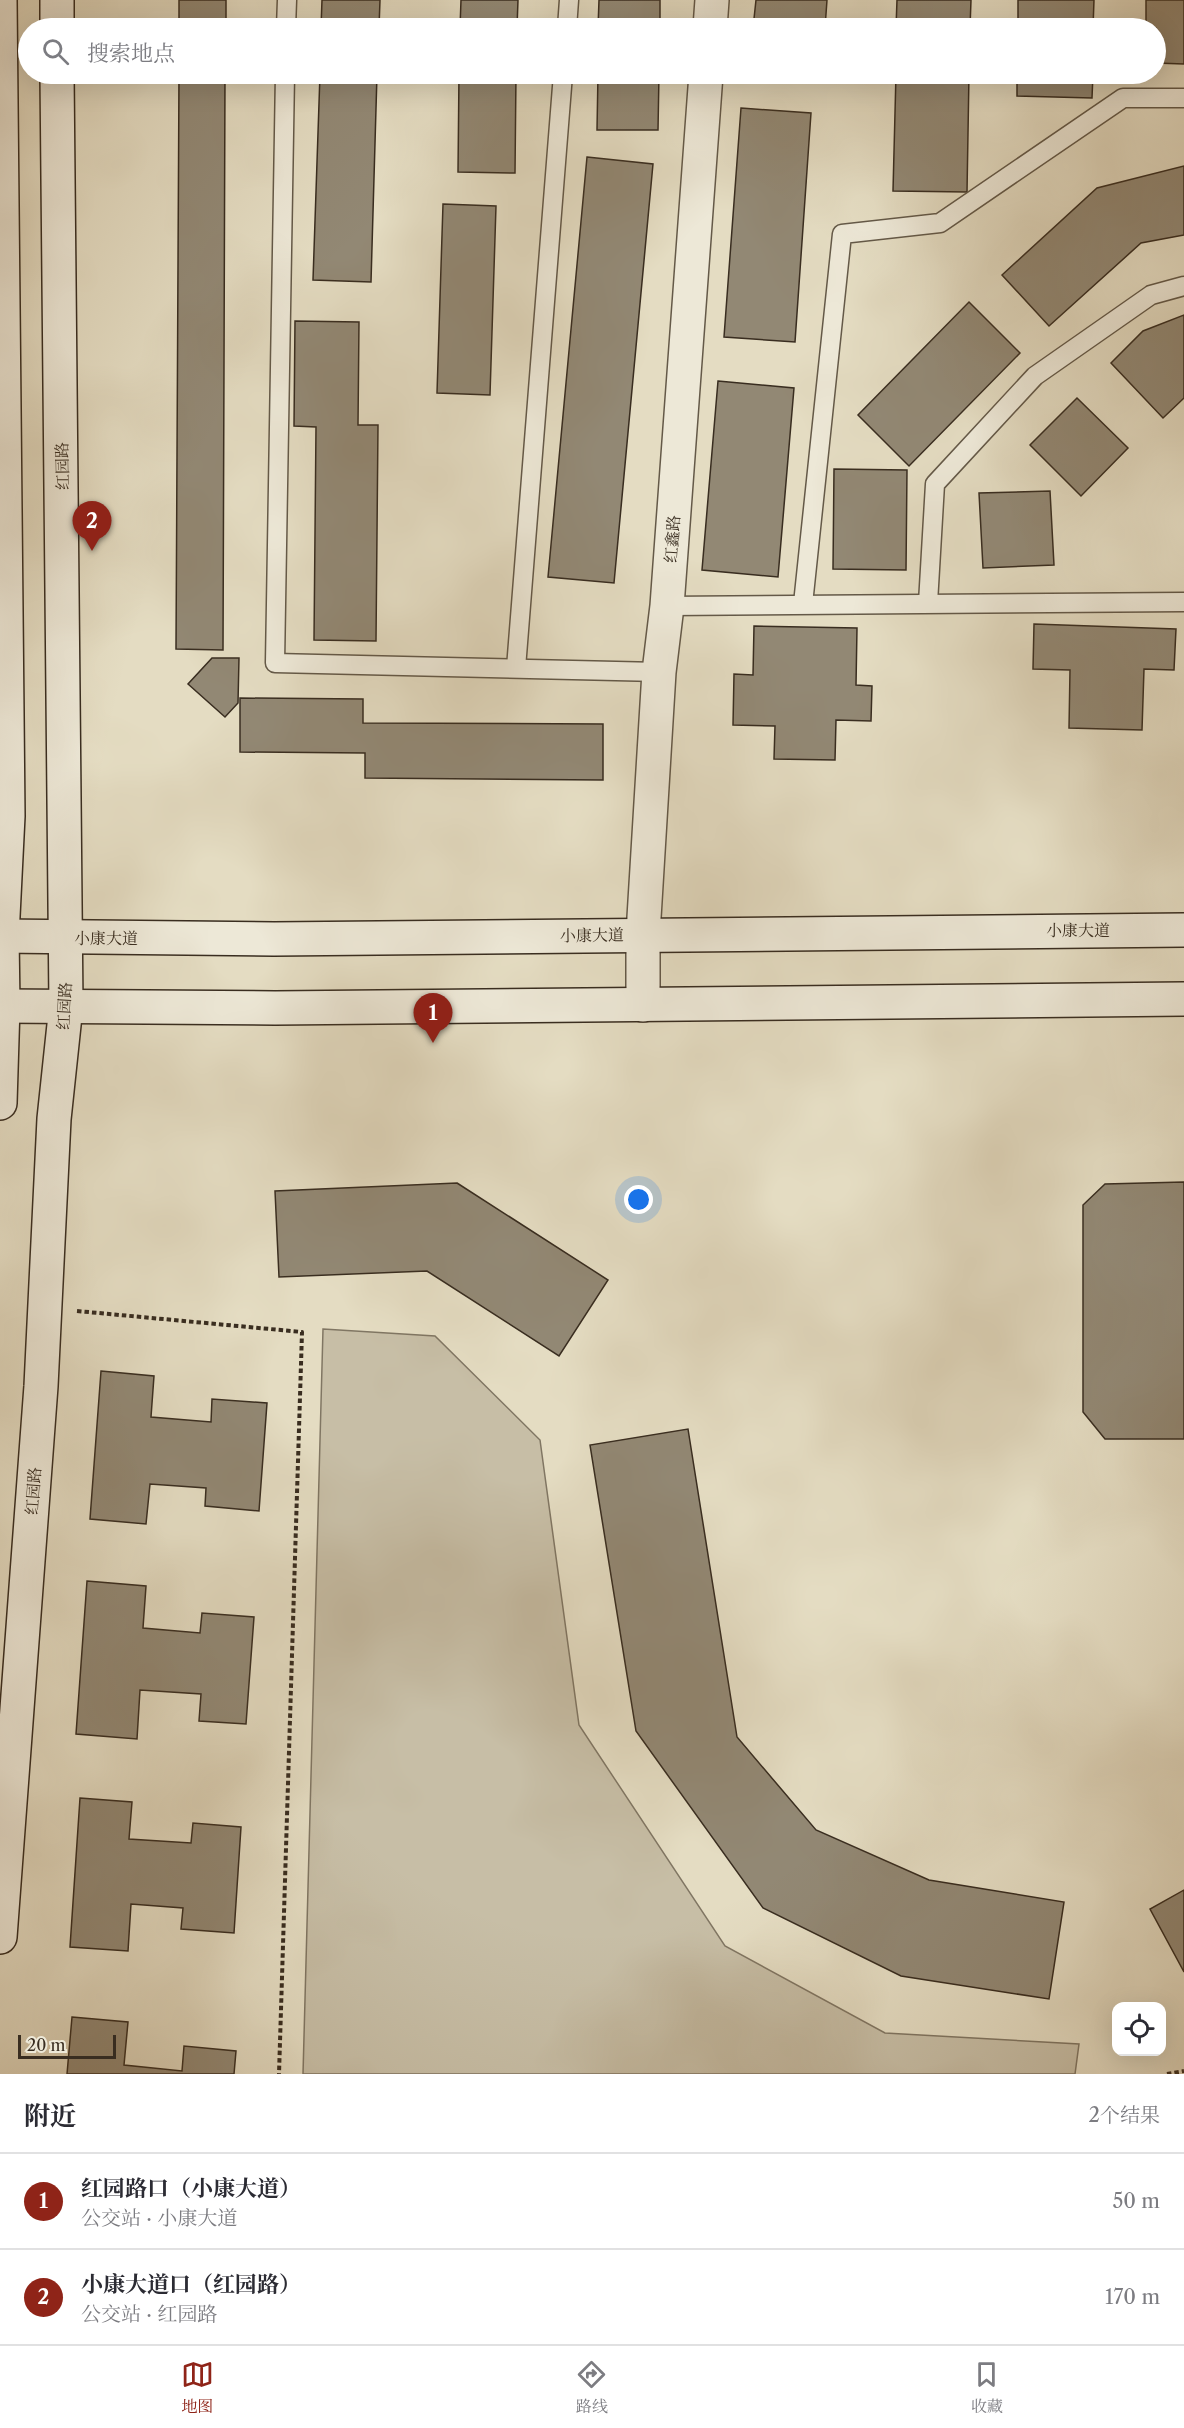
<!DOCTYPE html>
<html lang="zh">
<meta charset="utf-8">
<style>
:root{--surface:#fff;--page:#f7f7f7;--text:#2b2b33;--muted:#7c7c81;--line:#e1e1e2;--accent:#8f2418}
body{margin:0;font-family:"Libre Caslon Text","Noto Serif SC",serif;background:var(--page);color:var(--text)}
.controls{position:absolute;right:18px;bottom:18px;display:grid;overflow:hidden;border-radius:12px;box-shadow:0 6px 24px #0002}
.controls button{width:54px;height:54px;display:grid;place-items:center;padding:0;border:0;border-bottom:2px solid var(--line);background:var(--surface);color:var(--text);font:30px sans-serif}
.scale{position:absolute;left:18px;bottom:15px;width:98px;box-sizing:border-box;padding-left:6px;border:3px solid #392d20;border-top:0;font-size:16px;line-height:21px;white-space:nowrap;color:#392d20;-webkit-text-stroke:4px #ede8d7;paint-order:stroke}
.you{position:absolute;left:639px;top:1200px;width:21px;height:21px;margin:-15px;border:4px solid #fff;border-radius:50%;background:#1a73e8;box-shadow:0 0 0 9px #1a73e833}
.badge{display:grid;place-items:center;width:39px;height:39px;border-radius:50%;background:var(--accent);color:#fff;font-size:20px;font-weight:700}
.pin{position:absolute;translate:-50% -50px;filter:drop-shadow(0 2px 3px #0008)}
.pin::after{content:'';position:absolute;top:32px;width:21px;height:18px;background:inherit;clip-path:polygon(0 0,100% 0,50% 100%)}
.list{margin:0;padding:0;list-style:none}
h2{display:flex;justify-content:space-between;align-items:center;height:78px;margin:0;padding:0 24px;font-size:26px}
h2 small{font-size:20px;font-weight:400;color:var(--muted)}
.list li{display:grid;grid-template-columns:39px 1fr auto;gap:18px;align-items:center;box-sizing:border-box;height:96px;padding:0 24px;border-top:2px solid var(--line)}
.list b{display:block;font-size:22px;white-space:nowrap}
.list p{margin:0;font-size:20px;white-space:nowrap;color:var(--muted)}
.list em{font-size:20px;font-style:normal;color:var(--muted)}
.icon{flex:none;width:33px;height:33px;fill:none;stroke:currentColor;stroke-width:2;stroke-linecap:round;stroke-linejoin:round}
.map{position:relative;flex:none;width:1184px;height:2074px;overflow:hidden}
.search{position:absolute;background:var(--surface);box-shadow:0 6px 24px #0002;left:18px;right:18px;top:18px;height:66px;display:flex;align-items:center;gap:15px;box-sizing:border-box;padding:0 21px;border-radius:33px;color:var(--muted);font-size:22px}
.sheet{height:270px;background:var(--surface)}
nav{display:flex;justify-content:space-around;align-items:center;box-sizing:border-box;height:84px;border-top:2px solid var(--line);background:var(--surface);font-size:16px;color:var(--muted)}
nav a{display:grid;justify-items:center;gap:3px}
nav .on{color:var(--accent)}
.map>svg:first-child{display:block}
.green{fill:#c7bea6;stroke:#807663;stroke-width:1.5}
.building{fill:#928874;stroke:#392d20;stroke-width:1.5}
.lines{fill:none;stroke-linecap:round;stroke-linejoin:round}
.service-casing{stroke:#645948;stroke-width:21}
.tertiary-casing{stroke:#645948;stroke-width:36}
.secondary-casing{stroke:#392d20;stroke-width:36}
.path{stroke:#392d20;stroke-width:4;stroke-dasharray:4.5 3;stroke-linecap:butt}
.service{stroke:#ede8d7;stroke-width:18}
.tertiary{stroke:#ede8d7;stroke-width:33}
.secondary{stroke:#ede8d7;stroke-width:33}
.labels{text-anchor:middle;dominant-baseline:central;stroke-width:4.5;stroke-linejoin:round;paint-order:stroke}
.street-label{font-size:16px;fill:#392d20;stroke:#ede8d7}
</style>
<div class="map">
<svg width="1184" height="2074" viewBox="0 0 1184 2074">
<rect width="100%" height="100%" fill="#e4dcc2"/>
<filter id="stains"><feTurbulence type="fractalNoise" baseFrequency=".00333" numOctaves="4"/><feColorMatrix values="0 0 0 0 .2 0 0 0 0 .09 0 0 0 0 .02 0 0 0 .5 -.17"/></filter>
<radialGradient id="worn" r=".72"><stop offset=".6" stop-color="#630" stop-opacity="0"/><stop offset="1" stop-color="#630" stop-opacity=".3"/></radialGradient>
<polygon class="green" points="323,1329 435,1336 540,1440 579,1725 725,1946 885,2033 1079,2044 1075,2074 303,2074"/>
<g class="building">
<rect x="179" y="0" width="47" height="28"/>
<polygon points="322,0 380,0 379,28 321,28"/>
<polygon points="461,0 518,0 517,28 460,28"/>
<polygon points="599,0 660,0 660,28 598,28"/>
<polygon points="756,0 827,0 825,28 753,28"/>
<polygon points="897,0 971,0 970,28 896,28"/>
<polygon points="1018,0 1094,0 1093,28 1018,28"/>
<polygon points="1146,0 1184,0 1184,64 1156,63 1156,28 1146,28"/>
<polygon points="179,74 225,74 223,650 176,649"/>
<polygon points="320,74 377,74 371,282 313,280"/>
<polygon points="459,74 516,74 515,173 458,172"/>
<polygon points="598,74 659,74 658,130 597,130"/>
<polygon points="896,74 969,74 967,192 893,191"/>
<polygon points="1017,74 1093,74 1092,98 1017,96"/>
<polygon points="741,108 811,113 795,342 724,337"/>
<polygon points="587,157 653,164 614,583 548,577"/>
<polygon points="1184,166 1184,235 1141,243 1049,326 1002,275 1097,188"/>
<polygon points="443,204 496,206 490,395 437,393"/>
<polygon points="969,302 1020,353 909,466 858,415"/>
<polygon points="1184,315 1184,398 1163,418 1111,363 1143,331"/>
<polygon points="295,321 359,322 358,425 378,425 376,641 314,640 316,427 294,426"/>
<polygon points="718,381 794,388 778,577 702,570"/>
<polygon points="1077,398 1128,448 1081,496 1030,445"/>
<polygon points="834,469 907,470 906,570 833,569"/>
<polygon points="1050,491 1054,565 983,568 979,493"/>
<polygon points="1034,624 1176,629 1174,670 1144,669 1142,730 1069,728 1070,670 1033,669"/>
<polygon points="754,626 857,628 856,685 872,686 871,721 836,720 835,760 774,759 775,726 733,725 734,674 753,675"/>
<polygon points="212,658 239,658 238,703 225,717 188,684"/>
<polygon points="240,698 363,699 363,723 603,724 603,780 365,778 365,753 240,752"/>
<polygon points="1184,1182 1184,1439 1105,1439 1083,1412 1083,1205 1105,1184"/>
<polygon points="457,1183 608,1280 559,1356 427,1271 279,1277 275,1191"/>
<polygon points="101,1371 154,1376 151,1417 211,1422 212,1399 267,1403 259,1511 205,1506 206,1488 150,1484 146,1524 90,1519"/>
<polygon points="688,1429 737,1737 816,1830 929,1880 1064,1902 1049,1999 901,1976 763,1908 636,1731 590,1445"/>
<polygon points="87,1581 146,1586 143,1628 200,1633 202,1613 254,1617 246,1724 199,1721 201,1694 140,1690 137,1739 76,1734"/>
<polygon points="80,1798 132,1802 129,1839 191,1843 193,1823 241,1827 234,1933 181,1929 183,1908 131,1904 128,1951 70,1947"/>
<polygon points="1184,1890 1184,1972 1150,1909"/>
<polygon points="72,2017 128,2022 124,2065 182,2071 184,2046 236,2051 234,2074 67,2074"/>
</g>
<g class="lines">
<defs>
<g id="service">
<polyline points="286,28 287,0"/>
<polyline points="567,28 569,0"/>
<polyline points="285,74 275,663 659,672"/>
<polyline points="928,603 935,484 1035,376 1151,295 1184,286"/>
<polyline points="803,604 842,234 940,223 1123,98 1184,98"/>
<polyline points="667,606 1184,602"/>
<polyline points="516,668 563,74"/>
</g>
<g id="tertiary">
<polyline points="710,28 712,0"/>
<polyline points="643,1005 643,934 659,672 667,606 706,74"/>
</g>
<g id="secondary">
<polyline points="57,0 57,28"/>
<polyline points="0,936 274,939 1184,930"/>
<polyline points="0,1006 275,1008 1184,999"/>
<polyline points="0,1103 3,1006 2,936 8,816 0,0"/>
<polyline points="0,1937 41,1386 54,1119 66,1006 57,74"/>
</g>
</defs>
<use href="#service" class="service-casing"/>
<use href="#tertiary" class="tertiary-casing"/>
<use href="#secondary" class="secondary-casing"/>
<g class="path">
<polyline points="77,1311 302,1332 279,2074"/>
<polyline points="1167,2074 1184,2071"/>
</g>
<use href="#service" class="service"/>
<use href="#tertiary" class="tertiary"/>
<use href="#secondary" class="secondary"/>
</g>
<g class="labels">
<g class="street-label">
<text transform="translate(62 466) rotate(-91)">红园路</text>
<text transform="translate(672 539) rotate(-86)">红鑫路</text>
<text x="1078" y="930">小康大道</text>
<text transform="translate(592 935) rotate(-1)">小康大道</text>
<text x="106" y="938">小康大道</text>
<text transform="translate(64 1006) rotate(-87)">红园路</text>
<text transform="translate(33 1491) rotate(-86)">红园路</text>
</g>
</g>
<rect width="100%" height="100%" filter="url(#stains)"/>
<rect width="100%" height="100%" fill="url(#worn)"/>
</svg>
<div class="controls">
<button><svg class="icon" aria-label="locate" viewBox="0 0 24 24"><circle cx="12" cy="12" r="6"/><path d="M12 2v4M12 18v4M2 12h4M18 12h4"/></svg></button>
</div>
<div class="scale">20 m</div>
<div class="you"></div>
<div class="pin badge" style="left:433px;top:1043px">1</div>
<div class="pin badge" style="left:92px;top:551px">2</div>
<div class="search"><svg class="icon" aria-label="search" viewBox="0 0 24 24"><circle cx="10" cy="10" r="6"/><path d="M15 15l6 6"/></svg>搜索地点</div>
</div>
<section class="sheet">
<h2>附近<small>2个结果</small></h2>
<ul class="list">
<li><span class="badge">1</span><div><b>红园路口（小康大道）</b><p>公交站 · 小康大道</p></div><em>50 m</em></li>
<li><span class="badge">2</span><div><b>小康大道口（红园路）</b><p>公交站 · 红园路</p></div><em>170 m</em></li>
</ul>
</section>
<nav>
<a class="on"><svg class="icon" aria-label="map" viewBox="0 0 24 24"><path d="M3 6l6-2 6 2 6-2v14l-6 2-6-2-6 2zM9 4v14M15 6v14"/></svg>地图</a>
<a><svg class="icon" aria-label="directions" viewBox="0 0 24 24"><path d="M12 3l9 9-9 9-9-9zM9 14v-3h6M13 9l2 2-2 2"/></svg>路线</a>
<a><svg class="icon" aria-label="saved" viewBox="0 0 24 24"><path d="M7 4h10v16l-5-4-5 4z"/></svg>收藏</a>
</nav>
